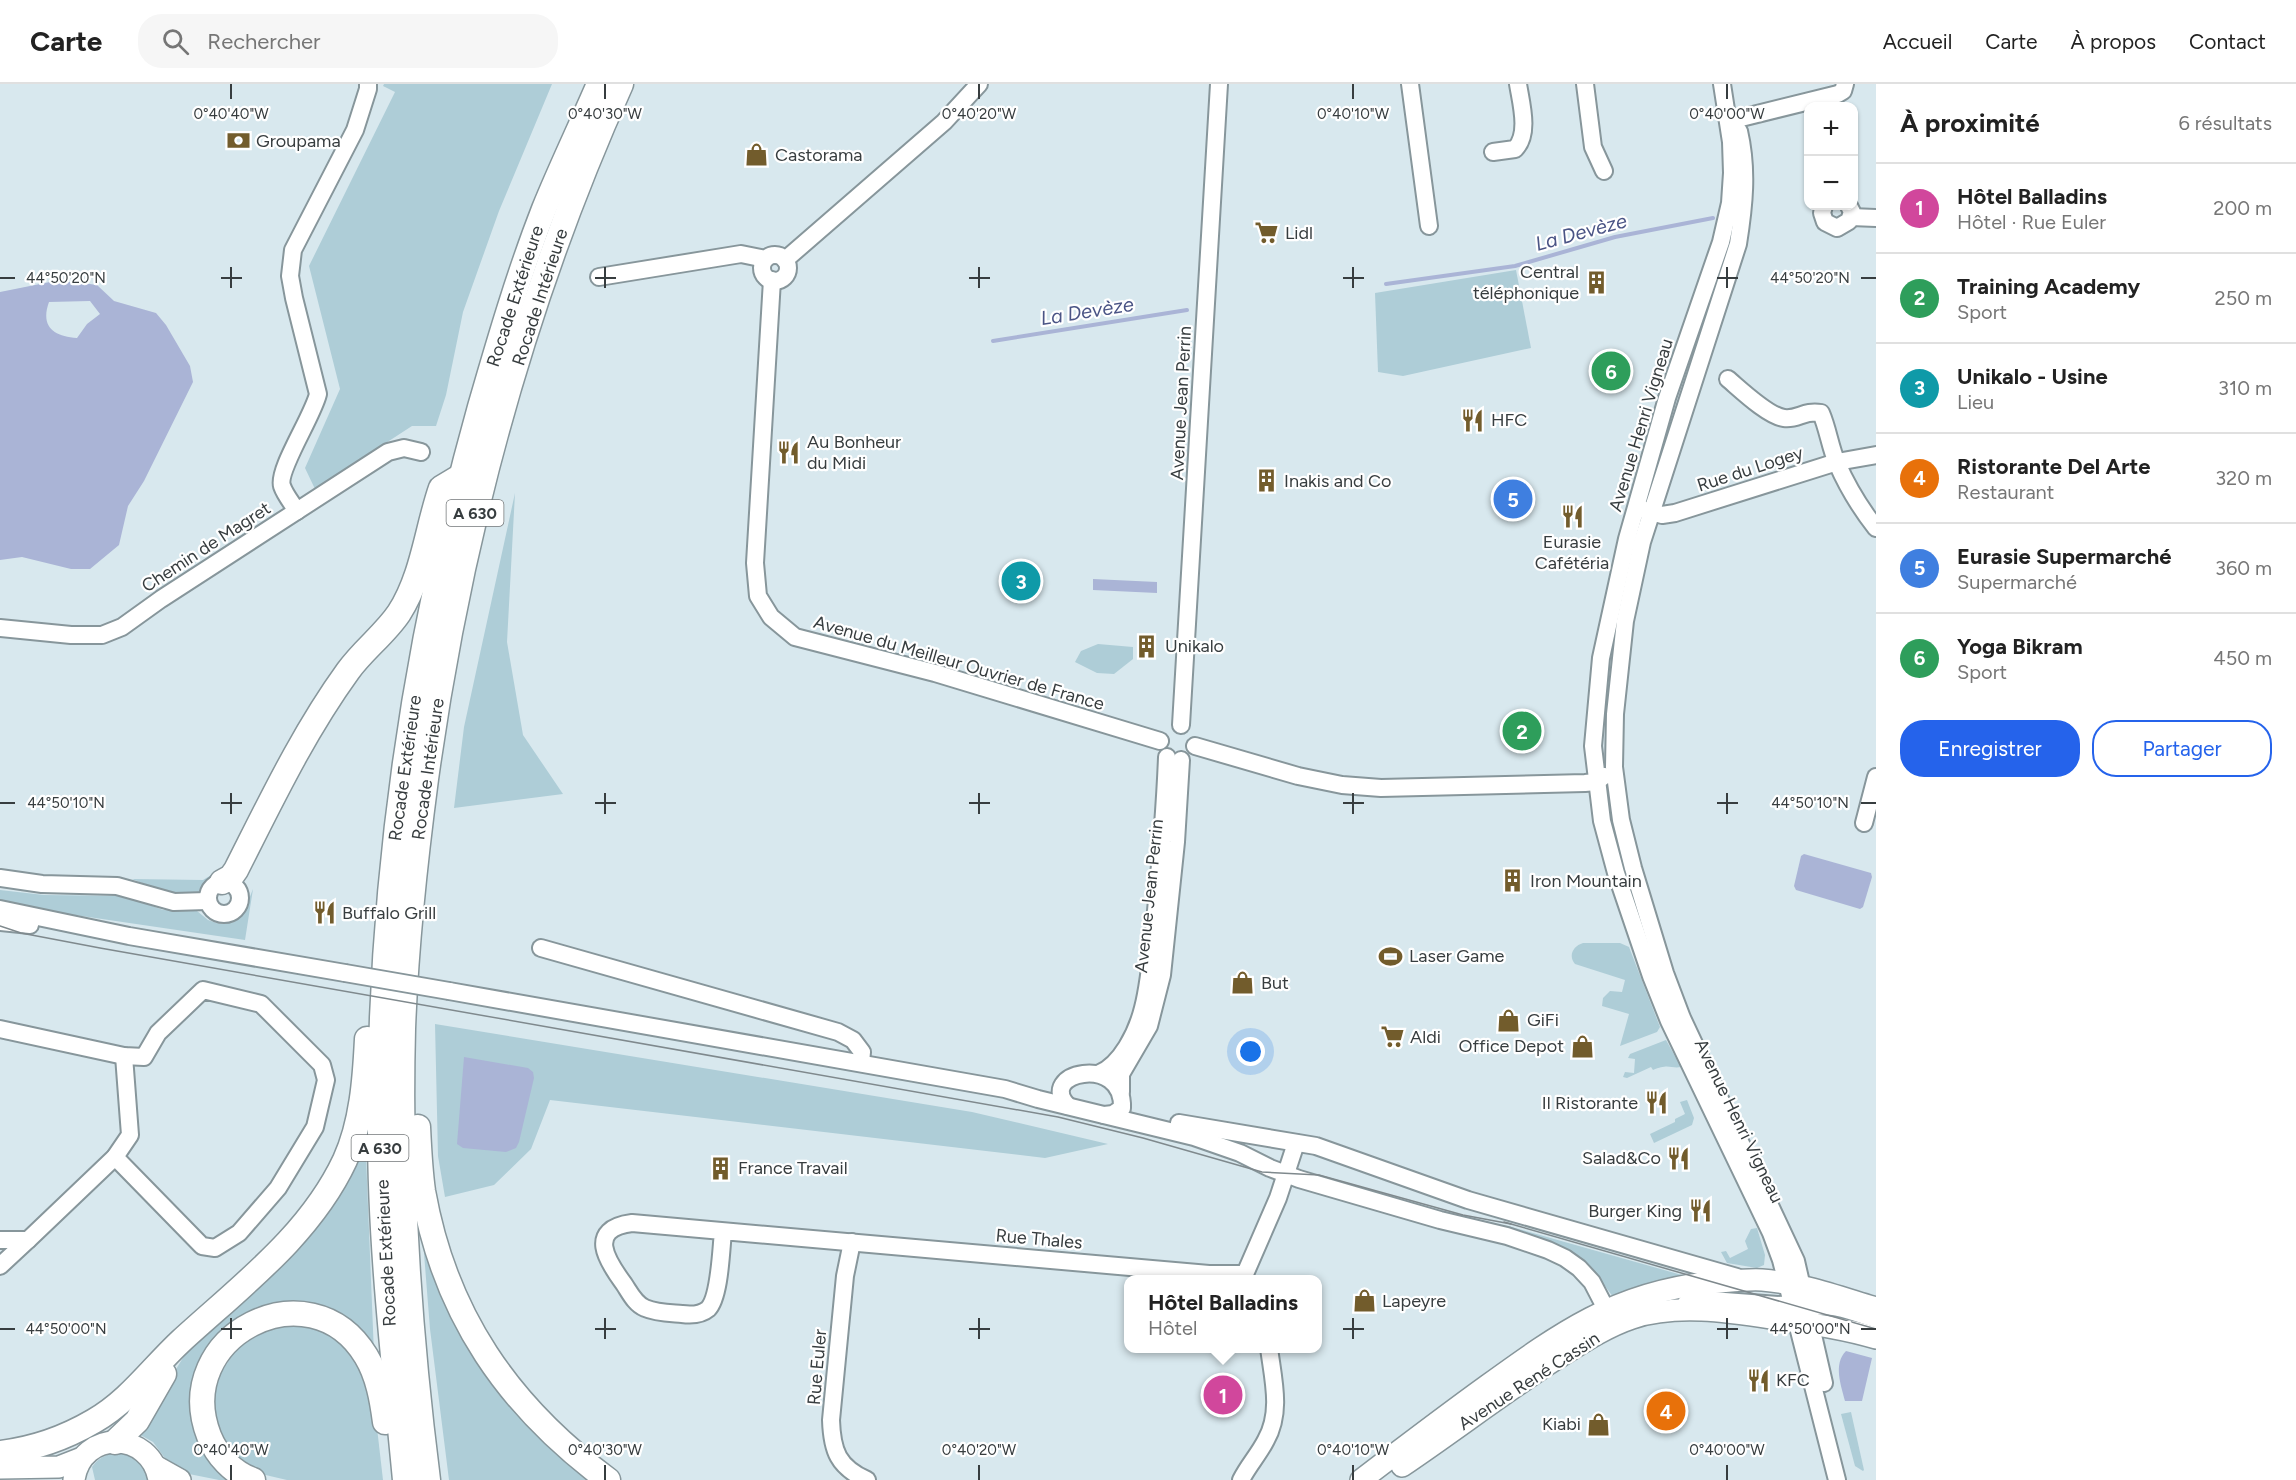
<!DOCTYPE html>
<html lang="fr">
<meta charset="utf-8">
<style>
:root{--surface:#fff;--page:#f6f6f6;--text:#222;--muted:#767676;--line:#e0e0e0;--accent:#2563eb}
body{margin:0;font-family:Figtree,sans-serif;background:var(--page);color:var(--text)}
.controls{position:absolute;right:18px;top:18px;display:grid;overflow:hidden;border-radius:12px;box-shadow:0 2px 4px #0004}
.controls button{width:54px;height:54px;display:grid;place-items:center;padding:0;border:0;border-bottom:2px solid var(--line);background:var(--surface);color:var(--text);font:30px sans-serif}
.you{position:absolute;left:1251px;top:968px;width:21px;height:21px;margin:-15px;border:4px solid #fff;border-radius:50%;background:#1a73e8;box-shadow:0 0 0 9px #1a73e833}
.badge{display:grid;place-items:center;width:39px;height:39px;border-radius:50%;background:var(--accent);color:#fff;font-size:20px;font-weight:700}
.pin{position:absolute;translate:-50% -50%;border:3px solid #fff;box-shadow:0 2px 6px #0006}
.popup{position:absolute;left:1124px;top:1191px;width:198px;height:78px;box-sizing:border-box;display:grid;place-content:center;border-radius:12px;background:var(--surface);filter:drop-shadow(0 2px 4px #0005);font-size:20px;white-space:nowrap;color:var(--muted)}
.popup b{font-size:22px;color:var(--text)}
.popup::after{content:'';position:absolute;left:50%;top:100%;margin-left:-12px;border:12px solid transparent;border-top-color:var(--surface)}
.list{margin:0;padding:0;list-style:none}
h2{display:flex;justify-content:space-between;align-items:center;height:78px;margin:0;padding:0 24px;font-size:26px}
h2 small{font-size:20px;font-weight:400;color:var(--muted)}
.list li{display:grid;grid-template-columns:39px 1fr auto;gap:18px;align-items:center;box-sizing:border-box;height:90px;padding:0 24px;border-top:2px solid var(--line)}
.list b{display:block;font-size:22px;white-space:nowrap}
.list p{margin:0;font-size:20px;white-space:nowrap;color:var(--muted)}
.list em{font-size:20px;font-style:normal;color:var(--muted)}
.actions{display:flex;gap:12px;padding:18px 24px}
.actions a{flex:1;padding:14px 0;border:2px solid var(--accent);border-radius:24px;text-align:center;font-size:21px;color:var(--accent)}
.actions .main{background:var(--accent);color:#fff}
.icon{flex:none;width:33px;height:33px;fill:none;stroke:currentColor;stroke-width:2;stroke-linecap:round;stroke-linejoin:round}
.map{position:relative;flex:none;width:1876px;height:1396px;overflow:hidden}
header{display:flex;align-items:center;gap:36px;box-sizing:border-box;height:84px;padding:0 30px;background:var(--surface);border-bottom:2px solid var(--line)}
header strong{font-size:28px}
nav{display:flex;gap:33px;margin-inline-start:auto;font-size:21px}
.search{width:420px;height:54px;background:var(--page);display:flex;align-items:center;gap:15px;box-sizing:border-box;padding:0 21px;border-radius:24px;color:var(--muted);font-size:22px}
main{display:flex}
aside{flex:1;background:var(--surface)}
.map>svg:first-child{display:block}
.green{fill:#aecdd7}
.water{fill:#aab4d6;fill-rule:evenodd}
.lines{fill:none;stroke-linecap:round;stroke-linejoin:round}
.stream{stroke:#aab4d6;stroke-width:4}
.minor-casing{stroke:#87969b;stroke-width:20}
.major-casing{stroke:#87969b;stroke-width:24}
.highway-casing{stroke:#87969b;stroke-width:27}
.minor{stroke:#fff;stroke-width:16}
.major{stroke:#fff;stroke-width:21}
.highway{stroke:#fff;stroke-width:24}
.tram{stroke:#7f898d;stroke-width:1.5}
.minor-bridge-casing{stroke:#87969b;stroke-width:20;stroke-linecap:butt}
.minor-bridge{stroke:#fff;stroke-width:16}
.ticks{fill:none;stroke:#373d3f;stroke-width:2}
.labels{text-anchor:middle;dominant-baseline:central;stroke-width:4.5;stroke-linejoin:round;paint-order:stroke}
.shield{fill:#fff;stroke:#737779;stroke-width:1.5}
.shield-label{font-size:16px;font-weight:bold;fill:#373d3f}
.poi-label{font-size:18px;fill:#373d3f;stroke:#fff;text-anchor:start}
.street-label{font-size:18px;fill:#373d3f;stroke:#fff}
.water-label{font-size:20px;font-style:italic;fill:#4a5485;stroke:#fff}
.ticks-label{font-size:15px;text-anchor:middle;fill:#373d3f;stroke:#fff;stroke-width:4.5;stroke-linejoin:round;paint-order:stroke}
</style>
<header>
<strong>Carte</strong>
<div class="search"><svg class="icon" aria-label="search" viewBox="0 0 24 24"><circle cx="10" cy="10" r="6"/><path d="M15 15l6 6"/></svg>Rechercher</div>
<nav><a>Accueil</a><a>Carte</a><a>À propos</a><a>Contact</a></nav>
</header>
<main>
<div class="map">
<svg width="1876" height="1396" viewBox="0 0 1876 1396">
<rect width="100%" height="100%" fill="#d8e8ee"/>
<g class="green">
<polygon points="384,0 552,0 499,127 463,228 446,311 436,342 412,342 315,405 305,384 340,305 309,182 395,8 383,2"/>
<polygon points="1516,186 1531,264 1403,292 1378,288 1375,209"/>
<polygon points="515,409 507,558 523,651 563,710 454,724 464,643"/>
<polygon points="1098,560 1133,563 1133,575 1114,590 1097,589 1075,578 1081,567"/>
<polygon points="231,779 207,799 203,805 196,809 167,809 132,795 203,796"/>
<polygon points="253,805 245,856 0,820 0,806 44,811 125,812 163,826 197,827 208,836 220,840 234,838 243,830"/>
<path d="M1583,859H1620L1629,863L1660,943L1657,948L1620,962L1629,930L1602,922L1603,914L1610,907L1622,908L1625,896L1575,880C1568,872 1573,862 1583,859Z"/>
<polygon points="435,940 972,1028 1108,1060 1045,1074 550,1016 531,1065 494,1101 445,1113 438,1072"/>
<path d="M1666,956L1681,983C1671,985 1669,979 1653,986L1651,983L1627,994L1623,993L1625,988L1634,989L1635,975L1628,974L1630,970Z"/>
<polygon points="1687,1016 1694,1034 1692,1041 1654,1059 1650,1050 1675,1038 1675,1035 1685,1030 1680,1018"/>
<polygon points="365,1048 374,1270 280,1222 195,1302 235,1396 219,1396 179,1388 170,1381 153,1358 137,1349 189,1264"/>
<polygon points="1488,1140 1508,1142 1696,1195 1613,1213 1595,1188 1574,1171"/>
<polygon points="422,1144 435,1185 594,1396 449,1396 430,1245"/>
<polygon points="1757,1144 1765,1171 1764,1181 1757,1184 1727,1179 1721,1168 1726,1167 1730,1174 1748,1165 1745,1157 1751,1145"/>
<polygon points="273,1241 317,1242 342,1257 363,1284 373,1309 383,1396 287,1396 257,1389 235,1373 221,1356 214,1320 217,1295 239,1261"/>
<polygon points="1851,1328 1864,1386 1863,1387 1855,1382 1841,1330"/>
<path d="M116,1368C135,1369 142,1380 150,1396H95L92,1383C98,1374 106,1371 116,1368Z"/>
</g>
<g class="water">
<path d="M50,198H75L97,201L114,217L156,229L166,241L190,282L193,298L144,397L128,422L119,461L90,485H71L22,473L0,476V208ZM90,217L100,230L87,240L77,254C54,252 40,243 49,218Z"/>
<polygon points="1093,495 1157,498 1157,509 1093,506"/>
<polygon points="1804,770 1871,789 1872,793 1863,823 1860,825 1796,806 1794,802 1801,772"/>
<polygon points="464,973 528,984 533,988 534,994 519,1058 516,1064 506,1068 463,1064 457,1060"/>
<path d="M1846,1267L1872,1274L1862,1317H1845C1841,1301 1833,1280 1846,1267Z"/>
</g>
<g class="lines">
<g class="stream">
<polyline points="1386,200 1515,182 1615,153 1713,134"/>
<polyline points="993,257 1187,226"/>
</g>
<defs>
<g id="minor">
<polyline points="1410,0 1429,142"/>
<polyline points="1585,0 1593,63 1604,87"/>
<polyline points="1722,0 1731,58 1732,89 1730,119 1721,158 1667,314 1627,455 1601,574 1593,662 1602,737 1616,789 1651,892 1669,937 1771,1149 1781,1176 1837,1396"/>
<polyline points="1737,35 1838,10 1843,7 1845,0"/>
<path d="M1739,47C1748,86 1744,122 1738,160L1642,458L1625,537L1615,630L1614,683L1621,736L1633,784L1665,889L1682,934L1796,1177L1824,1299"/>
<path d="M1493,68L1515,65C1530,50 1521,19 1518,0"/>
<polyline points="1824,122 1822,129 1825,138 1837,144 1849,137 1852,128 1849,122"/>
<polyline points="1851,133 1876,134"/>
<circle cx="775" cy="184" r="13"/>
<polyline points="785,176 944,38 979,0"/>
<polyline points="599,193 741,170 765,175"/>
<polyline points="772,196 755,479 758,512 771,533 795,553 935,589 1160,657"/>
<path d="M1728,295C1741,306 1768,332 1784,334C1798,336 1804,326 1821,329C1828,345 1830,363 1837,379C1847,402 1861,425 1876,444"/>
<polyline points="1641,425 1662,431 1675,429 1837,378 1876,371"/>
<path d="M297,427C292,419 285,411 282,402C277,386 313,332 318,310L294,214L290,192L293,166L355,46L368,5V0"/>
<polyline points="0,544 71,551 102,551 122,543 161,515 388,368 404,364 421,368"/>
<polyline points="1181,641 1219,0"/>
<polyline points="1195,662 1298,692 1342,701 1381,704 1585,699 1596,698 1604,692"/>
<polyline points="1864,739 1876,693"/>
<polyline points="0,794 42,800 117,802 174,818 207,817"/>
<circle cx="224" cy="814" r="16"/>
<polyline points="0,825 129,852 345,889"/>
<polyline points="0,838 30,841"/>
<polyline points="541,864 838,948 853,956 862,968 861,978"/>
<polyline points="449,907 1005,1005 1038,1015 1194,1053 1240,1069 1270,1084 1299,1095 1440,1136 1507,1152 1548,1166 1565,1174 1579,1184 1592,1198 1606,1225 1616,1231"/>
<polyline points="0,945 124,972 144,973 158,949 203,906 261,920 322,981 326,996 315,1043 278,1104 239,1149 215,1164 202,1162 115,1073"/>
<path d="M1098,990C1121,981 1137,948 1143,924C1150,897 1152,866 1155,838C1160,783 1165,728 1167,673"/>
<polyline points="1121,1008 1121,990 1149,942 1162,891 1176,758 1181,676"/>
<path d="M1068,1022C1035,989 1124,969 1122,1024L1113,1030L1104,1031"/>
<polyline points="1179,1039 1316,1062 1468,1116 1737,1193"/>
<path d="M723,1148C721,1165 720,1213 708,1225C701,1231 690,1231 682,1230C670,1229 656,1229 645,1224C635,1220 630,1209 624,1200C607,1177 586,1145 632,1139L1209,1190H1245L1278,1114L1296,1059"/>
<polyline points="0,1156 28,1156 115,1073 130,1051 124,972"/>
<path d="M852,1158L845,1192L831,1336C832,1367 838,1383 867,1396"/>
<polyline points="0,1182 28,1156"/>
<polyline points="1686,1219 1711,1216 1778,1221 1792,1220 1798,1215"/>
<path d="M1800,1231C1820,1212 1853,1229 1876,1235"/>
<path d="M1241,1396C1248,1382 1259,1370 1266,1356C1282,1328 1273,1295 1269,1264"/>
</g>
<g id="major">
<polyline points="155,1382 180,1396"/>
<path d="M1402,1382C1454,1347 1503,1309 1556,1275C1580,1260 1605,1243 1632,1234C1678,1219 1731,1228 1777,1235C1811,1240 1843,1244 1876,1254"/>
<polyline points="0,1384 59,1383 82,1374"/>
<path d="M74,1396C81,1345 151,1346 159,1396"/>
<path d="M1361,1396C1403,1364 1445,1332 1488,1301C1560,1249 1616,1209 1707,1199C1725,1198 1744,1195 1762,1196C1801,1199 1839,1213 1876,1224"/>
</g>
<g id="highway">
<path d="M222,798L231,793L236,786C270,719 303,649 348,587C363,566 385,550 399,529C423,492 427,444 441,404L461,392"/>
<path d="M418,1043C419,1064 420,1086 423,1107C445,1231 508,1322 608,1396"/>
<polyline points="115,1358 137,1337 164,1290"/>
<path d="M0,1369C34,1365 65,1354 94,1337C129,1317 152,1284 181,1257C241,1202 310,1151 345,1076C362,1039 365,995 367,955"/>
<path d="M253,1396C233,1389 217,1372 209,1352C170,1252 310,1180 366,1272C378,1292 382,1315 385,1338"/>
<path d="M405,1396C394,1279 380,1163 380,1045C379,801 414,558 480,323C499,257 519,189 544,125C561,83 581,42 599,0"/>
<path d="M428,1396C409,1247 399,1096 403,945C406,862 415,778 426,695C459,456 522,220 621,0"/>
</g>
</defs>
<use href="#minor" class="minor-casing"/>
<use href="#major" class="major-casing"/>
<use href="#highway" class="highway-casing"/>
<use href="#minor" class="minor"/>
<use href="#major" class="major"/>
<use href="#highway" class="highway"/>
<g class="tram">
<polyline points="0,842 21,849 100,864 1058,1033 1143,1054 1262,1088 1319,1091 1463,1131 1511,1140"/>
<polyline points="1504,1138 1876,1245"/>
</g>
<defs>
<polyline id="minor-bridge" points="345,889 449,907"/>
</defs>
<use href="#minor-bridge" class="minor-bridge-casing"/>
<use href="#minor-bridge" class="minor-bridge"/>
</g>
<path class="ticks" d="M231,0V15M605,0V15M979,0V15M1353,0V15M1727,0V15M231,183V204M605,183V204M979,183V204M1353,183V204M1727,183V204M0,194H15M221,194H242M595,194H616M969,194H990M1343,194H1364M1717,194H1738M1861,194H1876M231,709V730M605,709V730M979,709V730M1353,709V730M1727,709V730M0,719H15M221,719H242M595,719H616M969,719H990M1343,719H1364M1717,719H1738M1861,719H1876M231,1234V1255M605,1234V1255M979,1234V1255M1353,1234V1255M1727,1234V1255M0,1245H15M221,1245H242M595,1245H616M969,1245H990M1343,1245H1364M1717,1245H1738M1861,1245H1876M231,1381V1396M605,1381V1396M979,1381V1396M1353,1381V1396M1727,1381V1396"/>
<defs>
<symbol id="bank-bare" viewBox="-9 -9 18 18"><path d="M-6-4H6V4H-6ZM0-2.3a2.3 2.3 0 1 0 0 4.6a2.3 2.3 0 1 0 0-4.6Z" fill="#725c2c" stroke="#fff" stroke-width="2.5" paint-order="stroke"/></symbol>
<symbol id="shop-bare" viewBox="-9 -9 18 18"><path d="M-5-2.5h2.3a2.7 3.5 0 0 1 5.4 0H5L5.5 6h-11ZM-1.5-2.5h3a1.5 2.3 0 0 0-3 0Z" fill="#725c2c" stroke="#fff" stroke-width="2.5" paint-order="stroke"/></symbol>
<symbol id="supermarket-bare" viewBox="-9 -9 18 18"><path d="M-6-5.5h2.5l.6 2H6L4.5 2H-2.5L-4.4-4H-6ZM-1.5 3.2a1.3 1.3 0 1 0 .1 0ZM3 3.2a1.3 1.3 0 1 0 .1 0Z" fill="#725c2c" stroke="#fff" stroke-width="2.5" paint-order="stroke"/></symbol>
<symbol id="building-bare" viewBox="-9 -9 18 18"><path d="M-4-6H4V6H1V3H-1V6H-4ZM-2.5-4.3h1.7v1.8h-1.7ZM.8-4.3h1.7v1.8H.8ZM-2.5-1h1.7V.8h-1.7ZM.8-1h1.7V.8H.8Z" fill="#725c2c" stroke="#fff" stroke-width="2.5" paint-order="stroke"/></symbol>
<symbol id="restaurant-bare" viewBox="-9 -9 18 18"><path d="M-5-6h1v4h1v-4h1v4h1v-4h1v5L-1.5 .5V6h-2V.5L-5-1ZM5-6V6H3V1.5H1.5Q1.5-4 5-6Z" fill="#725c2c" stroke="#fff" stroke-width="2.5" paint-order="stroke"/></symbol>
<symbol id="stadium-bare" viewBox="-9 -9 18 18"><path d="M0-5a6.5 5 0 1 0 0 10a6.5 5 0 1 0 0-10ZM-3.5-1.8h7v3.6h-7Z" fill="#725c2c" stroke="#fff" stroke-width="2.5" paint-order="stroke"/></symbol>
</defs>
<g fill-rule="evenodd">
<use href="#bank-bare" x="222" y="40" width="33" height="33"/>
<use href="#shop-bare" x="740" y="54" width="33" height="33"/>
<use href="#supermarket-bare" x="1250" y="132" width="33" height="33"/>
<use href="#building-bare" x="1580" y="182" width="33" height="33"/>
<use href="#restaurant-bare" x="1456" y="320" width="33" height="33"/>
<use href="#restaurant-bare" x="772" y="352" width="33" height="33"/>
<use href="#building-bare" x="1250" y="380" width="33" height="33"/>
<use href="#restaurant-bare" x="1556" y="416" width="33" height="33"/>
<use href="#building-bare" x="1130" y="546" width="33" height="33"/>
<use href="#building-bare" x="1496" y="780" width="33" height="33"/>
<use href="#restaurant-bare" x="308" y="812" width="33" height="33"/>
<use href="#stadium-bare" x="1374" y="856" width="33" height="33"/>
<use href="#shop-bare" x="1226" y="882" width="33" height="33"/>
<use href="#shop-bare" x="1492" y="920" width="33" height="33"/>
<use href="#supermarket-bare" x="1376" y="936" width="33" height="33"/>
<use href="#shop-bare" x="1566" y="946" width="33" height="33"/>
<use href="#restaurant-bare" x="1640" y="1002" width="33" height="33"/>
<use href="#restaurant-bare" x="1662" y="1058" width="33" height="33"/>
<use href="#building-bare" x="704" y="1068" width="33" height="33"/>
<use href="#restaurant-bare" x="1684" y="1110" width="33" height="33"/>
<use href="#shop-bare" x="1348" y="1200" width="33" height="33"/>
<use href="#restaurant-bare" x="1742" y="1280" width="33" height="33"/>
<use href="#shop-bare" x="1582" y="1324" width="33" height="33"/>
</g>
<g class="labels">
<g class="shield">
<rect x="446.5" y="416" width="57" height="26" rx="4.5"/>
<rect x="351.5" y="1051" width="57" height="26" rx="4.5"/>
</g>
<g class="shield-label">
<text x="475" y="429">A 630</text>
<text x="380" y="1064">A 630</text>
</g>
<g class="poi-label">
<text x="256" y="57">Groupama</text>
<text x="775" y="71">Castorama</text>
<text x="1285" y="149">Lidl</text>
<text x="1579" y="188" text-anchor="end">Central<tspan x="1579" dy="21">téléphonique</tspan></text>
<text x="1491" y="336">HFC</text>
<text x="807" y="358">Au Bonheur<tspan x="807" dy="21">du Midi</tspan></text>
<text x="1284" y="397">Inakis and Co</text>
<text x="1572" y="458" text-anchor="middle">Eurasie<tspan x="1572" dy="21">Cafétéria</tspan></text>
<text x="1165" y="562">Unikalo</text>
<text x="1530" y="797">Iron Mountain</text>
<text x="342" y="829">Buffalo Grill</text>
<text x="1409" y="872">Laser Game</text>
<text x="1261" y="899">But</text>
<text x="1527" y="936">GiFi</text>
<text x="1410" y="953">Aldi</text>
<text x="1564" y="962" text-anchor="end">Office Depot</text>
<text x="1638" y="1019" text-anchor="end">Il Ristorante</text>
<text x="1661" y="1074" text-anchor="end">Salad&amp;Co</text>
<text x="738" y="1084">France Travail</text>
<text x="1682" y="1127" text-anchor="end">Burger King</text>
<text x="1382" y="1217">Lapeyre</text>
<text x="1776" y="1296">KFC</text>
<text x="1581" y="1340" text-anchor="end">Kiabi</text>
</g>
<g class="street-label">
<text transform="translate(515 212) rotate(-72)">Rocade Extérieure</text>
<text transform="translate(540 213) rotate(-72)">Rocade Intérieure</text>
<text transform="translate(1181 319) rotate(-87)">Avenue Jean Perrin</text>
<text transform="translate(1641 341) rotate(-73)">Avenue Henri Vigneau</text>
<text transform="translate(1750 385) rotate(-18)">Rue du Logey</text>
<text transform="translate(206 463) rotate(-33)">Chemin de Magret</text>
<text transform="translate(959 579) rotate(16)">Avenue du Meilleur Ouvrier de France</text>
<text transform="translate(405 684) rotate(-82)">Rocade Extérieure</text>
<text transform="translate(428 685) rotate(-82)">Rocade Intérieure</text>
<text transform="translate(1149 812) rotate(-84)">Avenue Jean Perrin</text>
<text transform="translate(1739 1037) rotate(64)">Avenue Henri Vigneau</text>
<text transform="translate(1039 1155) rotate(5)">Rue Thales</text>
<text transform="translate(386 1169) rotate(-93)">Rocade Extérieure</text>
<text transform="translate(817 1283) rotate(-85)">Rue Euler</text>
<text transform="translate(1529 1297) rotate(-33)">Avenue René Cassin</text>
</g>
<g class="water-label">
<text transform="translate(1581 148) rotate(-15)">La Devèze</text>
<text transform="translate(1087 227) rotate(-9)">La Devèze</text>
</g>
</g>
<g class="ticks-label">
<text x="231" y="35">0°40'40"W</text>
<text x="605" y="35">0°40'30"W</text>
<text x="979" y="35">0°40'20"W</text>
<text x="1353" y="35">0°40'10"W</text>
<text x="1727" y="35">0°40'00"W</text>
<text x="66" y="199">44°50'20"N</text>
<text x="1810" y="199">44°50'20"N</text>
<text x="66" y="724">44°50'10"N</text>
<text x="1810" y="724">44°50'10"N</text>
<text x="66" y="1250">44°50'00"N</text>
<text x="1810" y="1250">44°50'00"N</text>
<text x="231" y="1371">0°40'40"W</text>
<text x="605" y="1371">0°40'30"W</text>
<text x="979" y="1371">0°40'20"W</text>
<text x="1353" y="1371">0°40'10"W</text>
<text x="1727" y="1371">0°40'00"W</text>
</g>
</svg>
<div class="controls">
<button>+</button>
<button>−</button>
</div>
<div class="you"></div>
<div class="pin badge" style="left:1223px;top:1311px;background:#d1479c">1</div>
<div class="popup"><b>Hôtel Balladins</b>Hôtel</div>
<div class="pin badge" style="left:1522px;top:647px;background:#2e9e5b">2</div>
<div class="pin badge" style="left:1021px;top:497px;background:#0f9aa8">3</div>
<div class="pin badge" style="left:1666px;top:1327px;background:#e8710a">4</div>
<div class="pin badge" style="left:1513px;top:415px;background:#3f7fe0">5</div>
<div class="pin badge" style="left:1611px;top:287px;background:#2e9e5b">6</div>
</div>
<aside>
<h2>À proximité<small>6 résultats</small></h2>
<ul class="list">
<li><span class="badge" style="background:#d1479c">1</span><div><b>Hôtel Balladins</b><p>Hôtel · Rue Euler</p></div><em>200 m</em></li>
<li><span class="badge" style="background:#2e9e5b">2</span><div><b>Training Academy</b><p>Sport</p></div><em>250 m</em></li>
<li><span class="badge" style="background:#0f9aa8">3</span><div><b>Unikalo - Usine</b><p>Lieu</p></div><em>310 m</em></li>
<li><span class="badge" style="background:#e8710a">4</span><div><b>Ristorante Del Arte</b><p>Restaurant</p></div><em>320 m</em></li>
<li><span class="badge" style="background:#3f7fe0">5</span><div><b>Eurasie Supermarché</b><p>Supermarché</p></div><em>360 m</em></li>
<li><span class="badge" style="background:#2e9e5b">6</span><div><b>Yoga Bikram</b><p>Sport</p></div><em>450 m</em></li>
</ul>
<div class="actions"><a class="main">Enregistrer</a><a>Partager</a></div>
</aside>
</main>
